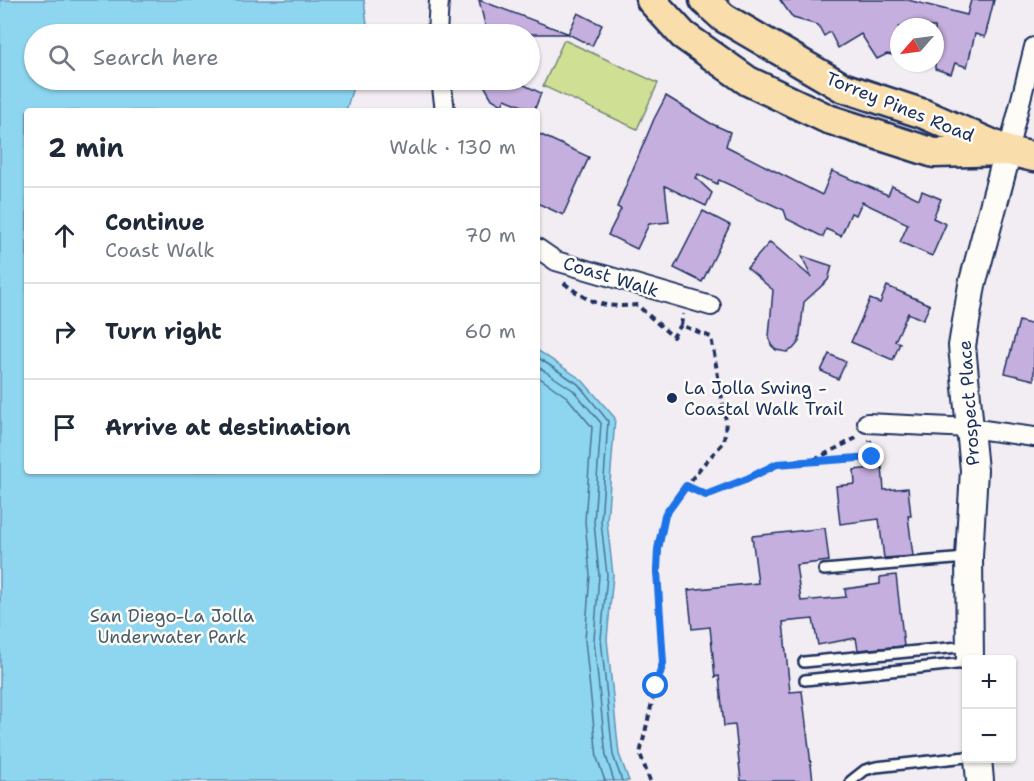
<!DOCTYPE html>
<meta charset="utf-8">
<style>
:root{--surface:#fff;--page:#f2f2f3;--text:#1f2937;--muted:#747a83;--line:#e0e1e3}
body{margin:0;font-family:"Shantell Sans",sans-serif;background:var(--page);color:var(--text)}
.controls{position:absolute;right:18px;bottom:18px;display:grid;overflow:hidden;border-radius:6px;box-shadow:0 2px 4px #0004}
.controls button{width:54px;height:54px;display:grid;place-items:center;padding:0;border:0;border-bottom:2px solid var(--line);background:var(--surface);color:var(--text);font:30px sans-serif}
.compass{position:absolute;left:890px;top:18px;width:54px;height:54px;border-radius:50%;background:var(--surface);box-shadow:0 2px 4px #0004;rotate:242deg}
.stop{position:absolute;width:18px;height:18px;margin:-14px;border:4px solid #1a73e8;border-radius:50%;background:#fff}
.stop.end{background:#1a73e8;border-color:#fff;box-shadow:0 2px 6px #0008}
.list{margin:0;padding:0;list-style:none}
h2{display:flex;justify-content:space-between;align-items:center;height:78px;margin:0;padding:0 24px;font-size:26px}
h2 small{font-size:20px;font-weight:400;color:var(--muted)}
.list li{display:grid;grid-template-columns:39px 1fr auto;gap:18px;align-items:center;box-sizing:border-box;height:96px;padding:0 24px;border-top:2px solid var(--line)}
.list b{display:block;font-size:22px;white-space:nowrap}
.list p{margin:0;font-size:20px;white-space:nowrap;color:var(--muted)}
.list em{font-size:20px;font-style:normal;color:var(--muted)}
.icon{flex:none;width:33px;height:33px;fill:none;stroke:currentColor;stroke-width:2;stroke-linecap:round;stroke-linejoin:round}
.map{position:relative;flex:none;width:1034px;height:781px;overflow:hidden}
.search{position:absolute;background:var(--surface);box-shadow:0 2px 4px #0004;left:24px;top:24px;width:516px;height:66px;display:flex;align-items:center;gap:15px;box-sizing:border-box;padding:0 21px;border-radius:33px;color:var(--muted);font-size:22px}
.panel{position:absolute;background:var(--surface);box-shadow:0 2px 4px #0004;left:24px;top:108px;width:516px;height:366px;border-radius:6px}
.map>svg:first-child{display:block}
.green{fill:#cfe094;stroke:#758879;stroke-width:1.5}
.water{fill:#8ed6f0;stroke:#6093b6;stroke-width:1.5}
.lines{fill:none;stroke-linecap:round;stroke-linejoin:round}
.shore{stroke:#497298;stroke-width:1.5}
.building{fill:#c5afde;stroke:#1b2f5e;stroke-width:1.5}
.lane-casing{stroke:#1b2f5e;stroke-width:14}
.street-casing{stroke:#1b2f5e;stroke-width:22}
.secondary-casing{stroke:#1b2f5e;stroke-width:30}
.primary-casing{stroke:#1b2f5e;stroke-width:33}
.path{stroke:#1b2f5e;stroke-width:4;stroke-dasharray:6 4.5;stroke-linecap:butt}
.lane{stroke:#fdfcf7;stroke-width:9}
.street{stroke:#fdfcf7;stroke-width:18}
.secondary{stroke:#fdfcf7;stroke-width:26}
.primary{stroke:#f9deab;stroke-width:28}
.route{stroke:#1a73e8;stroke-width:8}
.poi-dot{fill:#1b2f5e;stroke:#fdfcf7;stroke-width:2}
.labels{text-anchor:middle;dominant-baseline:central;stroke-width:5;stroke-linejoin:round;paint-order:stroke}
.street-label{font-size:18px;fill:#1b2f5e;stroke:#fdfcf7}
.poi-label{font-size:18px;fill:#1b2f5e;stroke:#fdfcf7;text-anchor:start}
.park-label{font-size:18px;fill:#485b6c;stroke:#fdfcf7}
</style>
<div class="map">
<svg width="1034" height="781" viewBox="0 0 1034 781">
<rect width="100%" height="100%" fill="#f2edf2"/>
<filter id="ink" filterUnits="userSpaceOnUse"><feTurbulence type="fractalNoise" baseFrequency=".0167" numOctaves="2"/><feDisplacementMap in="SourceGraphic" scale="12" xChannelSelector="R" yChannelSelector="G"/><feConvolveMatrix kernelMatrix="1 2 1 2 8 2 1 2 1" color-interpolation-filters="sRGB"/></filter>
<g filter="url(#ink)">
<polygon class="green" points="564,40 658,83 637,129 543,86"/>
<polygon class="water" points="0,0 364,0 368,34 34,34 34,80 355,80 346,111 27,111 27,471 537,471 537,350 582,380 615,418 607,522 613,575 607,639 619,754 629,781 0,781"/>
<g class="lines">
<g class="shore">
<polyline points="537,357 578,384 608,421 601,522 607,575 601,639 613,755 622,781"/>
<polyline points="537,366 573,390 601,423 594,522 599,575 594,640 606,756 614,781"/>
<polyline points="537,376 567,397 592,427 585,521 590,575 585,640 597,758 605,781"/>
</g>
</g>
<g class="building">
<polygon points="479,0 567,33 567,34 499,34 486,29"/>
<polygon points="780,0 908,0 967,15 971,0 994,0 985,37 975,34 967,67 955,63 951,74 935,69 935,27 899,27 899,56 887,54 877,59 861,34 838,48 830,32 824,36 818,25 793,18"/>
<polygon points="578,13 602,25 592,46 568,34"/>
<polygon points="481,80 514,80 541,93 534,111 505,99 502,105 492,99"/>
<polygon points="666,96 710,123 730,132 726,146 822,195 832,171 888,195 892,186 919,199 922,191 941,199 933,218 946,224 932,256 900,242 908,224 862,202 856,215 851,213 841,236 826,229 823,237 787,219 784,210 719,180 717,184 698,174 696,178 712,193 706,206 665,186 669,222 649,224 637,249 608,235 621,209 617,207 654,119"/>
<polygon points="537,133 589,157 563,215 537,203"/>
<polygon points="703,211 730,225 702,282 674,268"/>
<polygon points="770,242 811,277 802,256 832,266 828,280 804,302 799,342 793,349 787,352 776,350 771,345 769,337 773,290 747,268"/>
<polygon points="887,286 930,305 923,320 908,313 895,341 900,343 893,360 851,342 870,299 880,303"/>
<polygon points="1019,321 1034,325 1034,380 1005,373"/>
<polygon points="829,354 846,362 838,379 821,371"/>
<polygon points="882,467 884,490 908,488 911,516 908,516 913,556 884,558 879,519 840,524 836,486 855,484 854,470"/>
<polygon points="825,528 829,561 796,565 801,601 846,597 845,589 880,584 880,577 896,575 904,646 858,650 856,638 818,645 813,619 783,622 790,692 802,691 813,781 741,781 735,725 724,726 719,676 715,677 710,627 692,629 688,590 758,583 752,536"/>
</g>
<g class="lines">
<defs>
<g id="lane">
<polyline points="824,570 966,558"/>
<polyline points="804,662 969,646"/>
<polyline points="805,680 966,663"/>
<polyline points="851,781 865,770 876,767 966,757"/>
</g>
<g id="street">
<polyline points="437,34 439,0"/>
<polyline points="441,80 445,111"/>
<polyline points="1008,151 1034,47"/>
<polyline points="537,248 556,261 711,306"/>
<polyline points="867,423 970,428 1034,437"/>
</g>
<g id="secondary">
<polyline points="970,660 969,557 974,470 962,346 972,285 1008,151"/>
<polyline points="978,758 980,781"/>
</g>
<g id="primary">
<polyline points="651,0 683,35 748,81 828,119 934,153 1008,151"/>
<polyline points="704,0 724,18 842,87 924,114 1008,151 1034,157"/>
</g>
</defs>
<use href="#lane" class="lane-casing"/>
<use href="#street" class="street-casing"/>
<use href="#secondary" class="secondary-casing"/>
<use href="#primary" class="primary-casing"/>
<g class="path">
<path d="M564,283C591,304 603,308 637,305L673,337L681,325"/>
<polyline points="814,460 858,437"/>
<polyline points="686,486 706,495 747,479 777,464 872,457 870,440"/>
<polyline points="650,781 640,754 656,685 663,663 657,571 659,548 665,515 701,467 724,442 726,421 711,337 681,325 683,314"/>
</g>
<use href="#lane" class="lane"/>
<use href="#street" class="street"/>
<use href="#secondary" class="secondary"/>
<use href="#primary" class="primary"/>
</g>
</g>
<g class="lines" filter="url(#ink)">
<polyline class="route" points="656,686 663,663 657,571 658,549 665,515 686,486 706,495 747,479 777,464 872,457"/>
</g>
<circle class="poi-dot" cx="672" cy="398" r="6"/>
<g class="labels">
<g class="street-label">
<text transform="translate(900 107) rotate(22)">Torrey Pines Road</text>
<text transform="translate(611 277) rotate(17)">Coast Walk</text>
<text transform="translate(969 403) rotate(-94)">Prospect Place</text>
</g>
<g class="poi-label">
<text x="684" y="388">La Jolla Swing -<tspan x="684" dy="21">Coastal Walk Trail</tspan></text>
</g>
<g class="park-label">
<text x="172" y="616">San Diego-La Jolla<tspan x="172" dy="21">Underwater Park</tspan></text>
</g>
</g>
</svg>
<div class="controls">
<button>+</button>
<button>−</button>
</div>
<svg class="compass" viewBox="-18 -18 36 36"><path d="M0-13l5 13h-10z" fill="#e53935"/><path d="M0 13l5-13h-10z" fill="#747a83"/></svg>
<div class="stop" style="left:656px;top:686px"></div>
<div class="stop end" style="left:872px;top:457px"></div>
<div class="search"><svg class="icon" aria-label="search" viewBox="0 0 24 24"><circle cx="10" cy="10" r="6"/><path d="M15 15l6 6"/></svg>Search here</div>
<section class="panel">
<h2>2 min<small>Walk · 130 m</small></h2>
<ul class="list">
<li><svg class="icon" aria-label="ahead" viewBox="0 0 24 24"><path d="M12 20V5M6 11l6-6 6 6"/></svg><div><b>Continue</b><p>Coast Walk</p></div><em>70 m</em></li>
<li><svg class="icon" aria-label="right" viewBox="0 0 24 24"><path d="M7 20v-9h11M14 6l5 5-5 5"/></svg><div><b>Turn right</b></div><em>60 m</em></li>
<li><svg class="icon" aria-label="arrive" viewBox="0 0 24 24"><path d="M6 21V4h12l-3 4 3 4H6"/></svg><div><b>Arrive at destination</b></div></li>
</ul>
</section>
</div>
